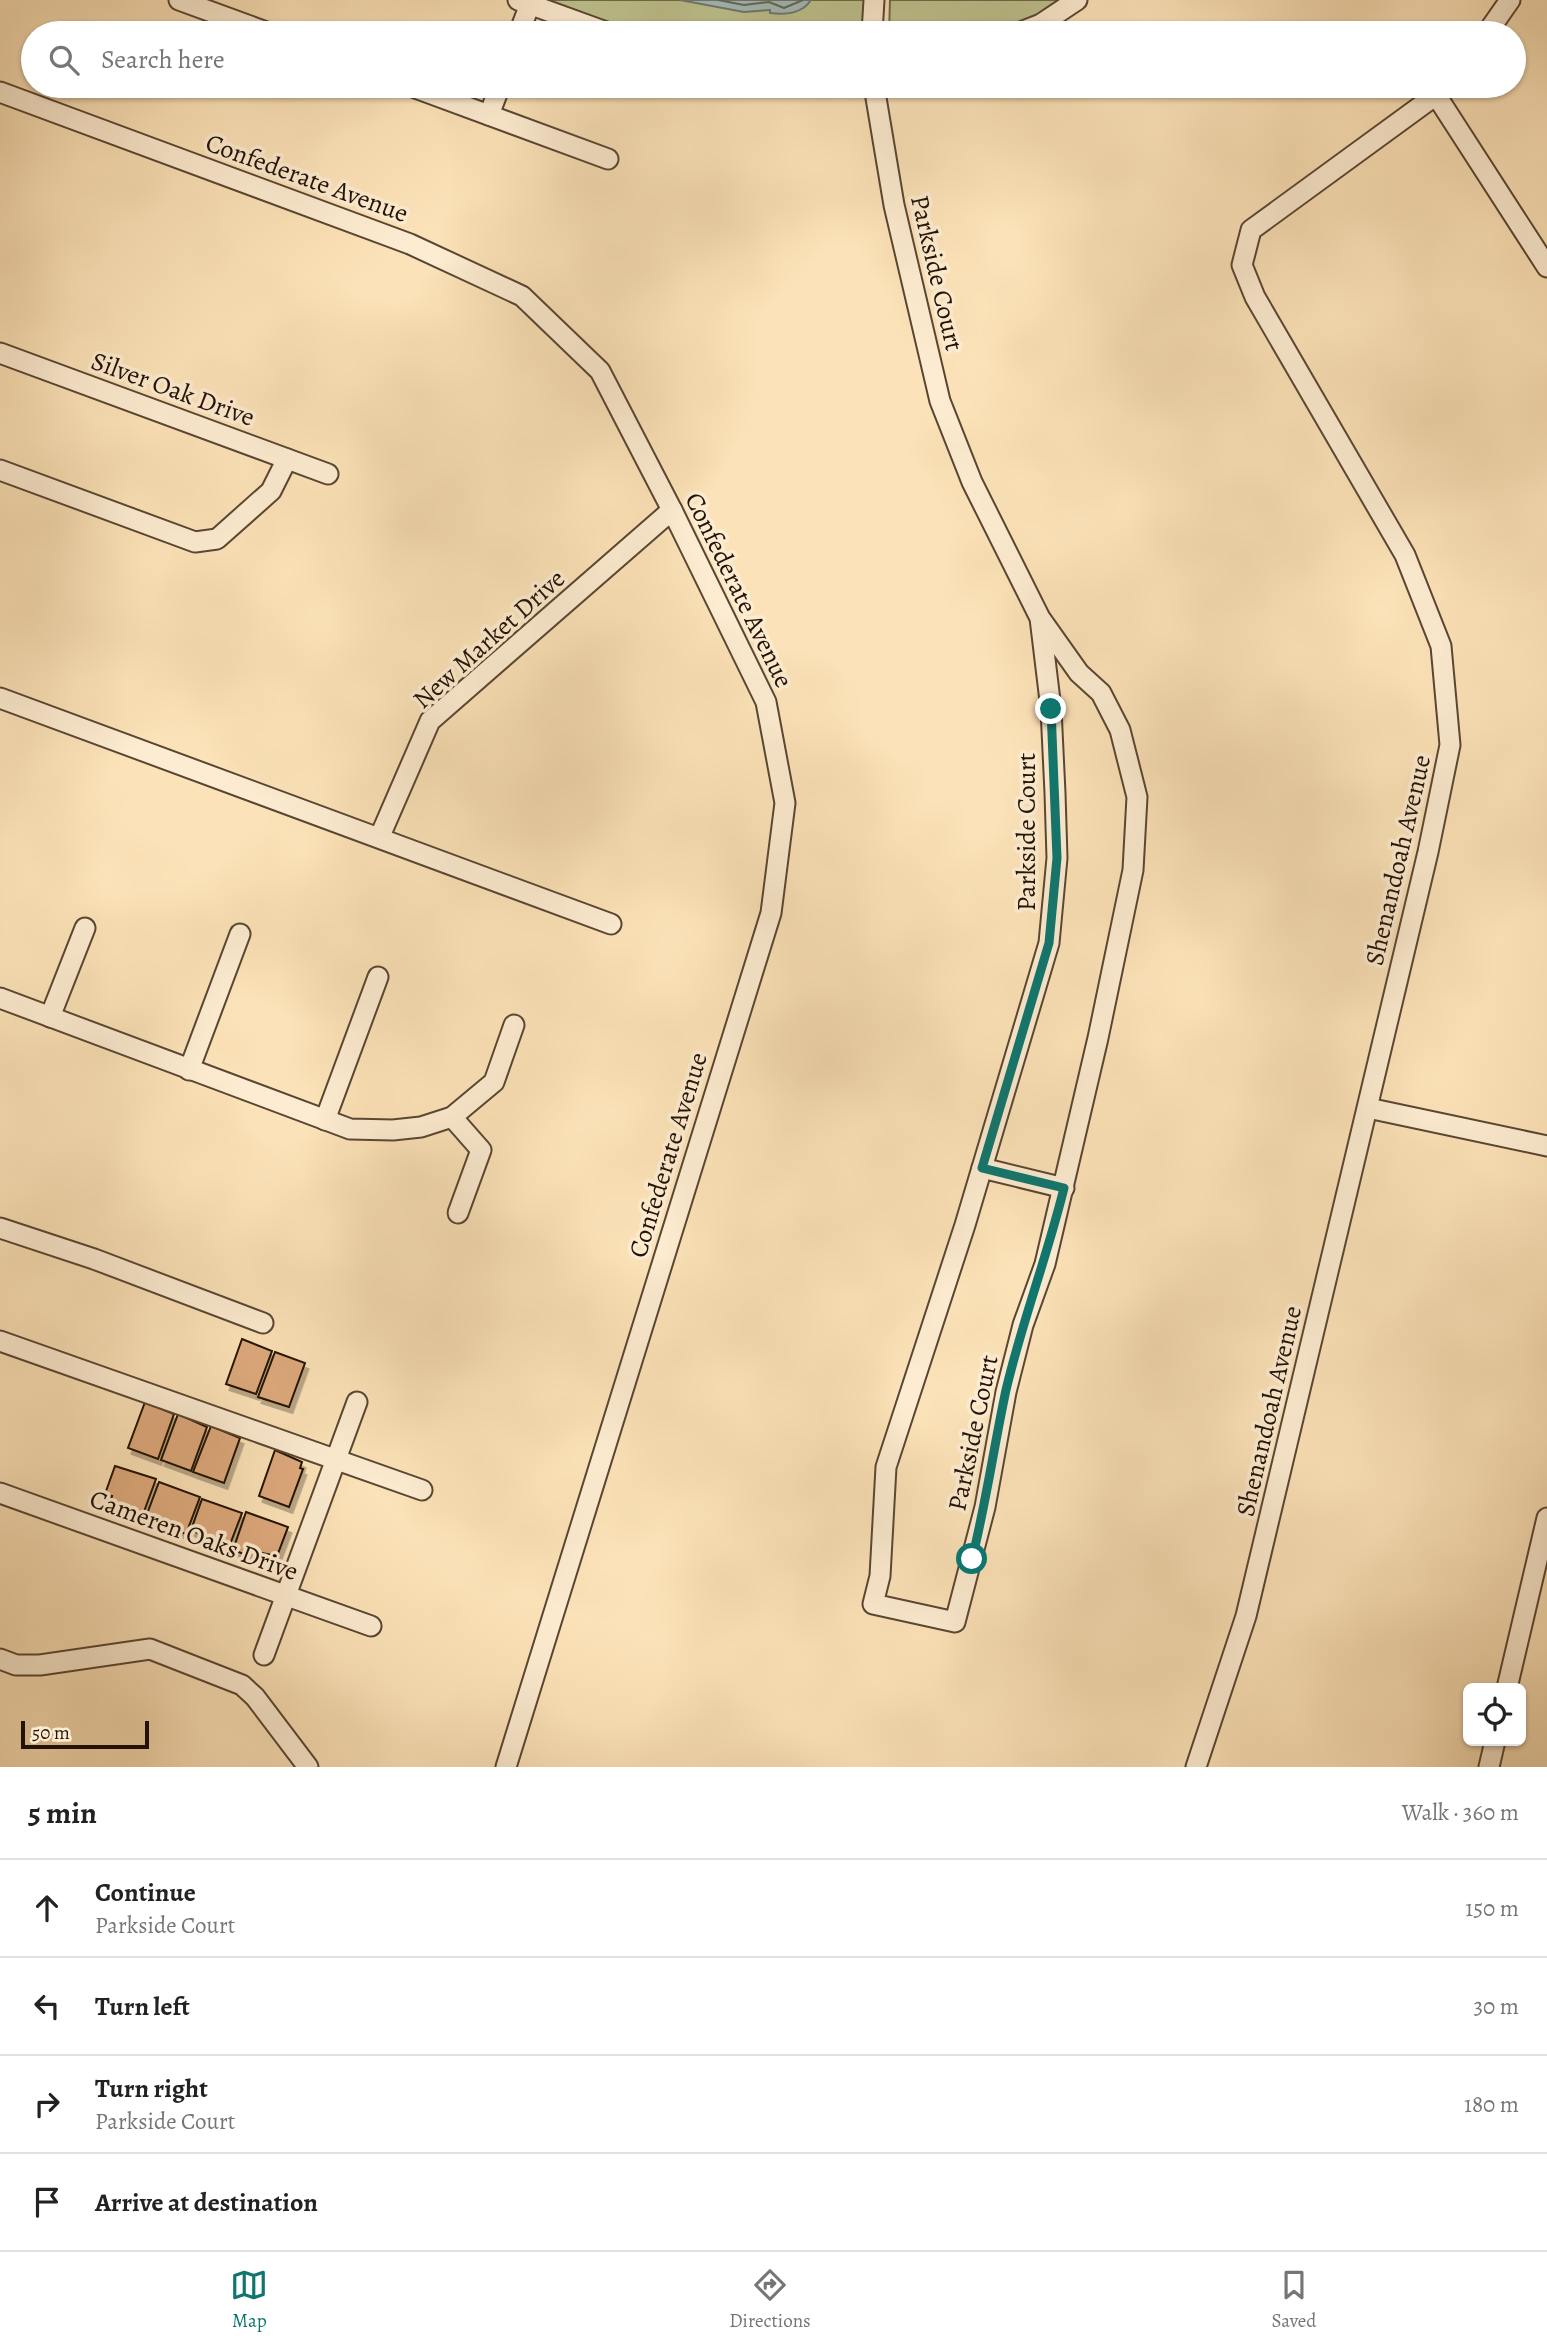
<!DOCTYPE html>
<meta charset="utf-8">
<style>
:root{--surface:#fff;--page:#f2f2f2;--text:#222;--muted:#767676;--line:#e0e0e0;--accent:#0f766e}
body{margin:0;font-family:Alegreya,serif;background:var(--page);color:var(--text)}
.controls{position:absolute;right:21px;bottom:21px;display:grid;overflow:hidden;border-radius:10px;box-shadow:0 2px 5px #0004}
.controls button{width:63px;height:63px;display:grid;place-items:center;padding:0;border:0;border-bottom:2px solid var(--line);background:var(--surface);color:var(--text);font:35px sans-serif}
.scale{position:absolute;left:21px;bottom:18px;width:128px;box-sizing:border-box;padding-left:7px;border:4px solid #231205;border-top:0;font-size:19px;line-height:24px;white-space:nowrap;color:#231205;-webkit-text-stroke:5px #fdecd1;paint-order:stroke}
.stop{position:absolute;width:21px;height:21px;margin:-16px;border:5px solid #0f766e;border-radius:50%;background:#fff}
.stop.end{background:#0f766e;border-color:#fff;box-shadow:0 2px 7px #0008}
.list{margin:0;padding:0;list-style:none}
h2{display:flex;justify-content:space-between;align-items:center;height:91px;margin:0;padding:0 28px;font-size:30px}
h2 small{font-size:23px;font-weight:400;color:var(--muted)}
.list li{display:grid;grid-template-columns:46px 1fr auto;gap:21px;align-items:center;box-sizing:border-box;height:98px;padding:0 28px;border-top:2px solid var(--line)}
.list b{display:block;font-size:26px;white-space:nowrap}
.list p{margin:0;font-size:23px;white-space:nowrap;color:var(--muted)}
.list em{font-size:23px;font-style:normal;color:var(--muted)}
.icon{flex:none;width:38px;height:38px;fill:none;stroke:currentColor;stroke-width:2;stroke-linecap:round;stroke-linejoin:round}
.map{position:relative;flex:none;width:1547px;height:1767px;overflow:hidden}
.search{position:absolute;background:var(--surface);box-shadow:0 2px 5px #0004;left:21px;right:21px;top:21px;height:77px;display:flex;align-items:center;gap:18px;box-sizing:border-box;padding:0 24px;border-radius:38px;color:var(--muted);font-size:26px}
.sheet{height:483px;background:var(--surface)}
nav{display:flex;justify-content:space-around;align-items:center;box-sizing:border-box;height:98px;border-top:2px solid var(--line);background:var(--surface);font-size:19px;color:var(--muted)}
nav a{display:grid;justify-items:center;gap:4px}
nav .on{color:var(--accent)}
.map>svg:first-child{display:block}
.green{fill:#bec38f;stroke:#706a4a;stroke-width:2}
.water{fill:#a3bcb9;stroke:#707871;stroke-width:2}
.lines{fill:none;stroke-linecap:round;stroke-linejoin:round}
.shore{stroke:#63675f;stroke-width:2}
.building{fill:#dda97c;stroke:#231205;stroke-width:2;filter:url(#shadow)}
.minor-casing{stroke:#594632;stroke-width:23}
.minor{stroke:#fdecd1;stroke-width:19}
.route{stroke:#0f766e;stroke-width:9}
.labels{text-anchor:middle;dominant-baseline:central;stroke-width:7;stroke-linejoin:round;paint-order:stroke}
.street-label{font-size:26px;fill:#231205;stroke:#fdecd1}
</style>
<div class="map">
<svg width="1547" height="1767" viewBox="0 0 1547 1767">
<defs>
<filter id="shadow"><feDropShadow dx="3.5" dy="6" stdDeviation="0" flood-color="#0004"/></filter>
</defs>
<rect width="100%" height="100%" fill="#fce2b8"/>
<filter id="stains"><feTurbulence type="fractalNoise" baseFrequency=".00286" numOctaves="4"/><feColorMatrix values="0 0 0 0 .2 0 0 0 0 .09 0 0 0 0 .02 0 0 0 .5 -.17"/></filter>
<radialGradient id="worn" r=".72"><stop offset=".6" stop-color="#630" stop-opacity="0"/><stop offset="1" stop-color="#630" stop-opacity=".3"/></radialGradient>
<g class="green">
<polygon points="540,0 864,0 863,33 634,33"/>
<polygon points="890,0 1065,0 1030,21 1000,33 889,33"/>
</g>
<path class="water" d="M680,0H811C802,14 786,15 770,13V10L744,12Z"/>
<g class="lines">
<polyline class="shore" points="718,0 744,5 769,2 784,8 803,0"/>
</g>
<g class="building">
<polygon points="242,1339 272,1351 256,1394 226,1384"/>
<polygon points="275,1352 305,1363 289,1407 258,1397"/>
<polygon points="145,1402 174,1414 158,1459 128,1448"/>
<polygon points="178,1414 207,1427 191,1471 161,1460"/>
<polygon points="211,1426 240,1438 224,1483 193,1472"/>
<polygon points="275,1450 302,1462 300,1468 303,1469 289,1507 259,1496"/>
<polygon points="115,1466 156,1479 142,1517 117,1506 118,1503 111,1500 112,1496 105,1494"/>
<polygon points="159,1482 200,1497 186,1534 166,1527 168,1522 164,1519 147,1514"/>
<polygon points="202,1499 242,1513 229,1547 191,1530"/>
<polygon points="246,1512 288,1527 277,1556 251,1551 249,1556 233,1550"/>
</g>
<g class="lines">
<defs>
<g id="minor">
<polyline points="179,0 269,33"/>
<polyline points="518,0 609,33"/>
<polyline points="519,33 530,4"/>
<polyline points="872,33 874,0"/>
<polyline points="1018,33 1041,24 1077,0"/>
<polyline points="1487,33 1510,0"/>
<polyline points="410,86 608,159"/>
<polyline points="874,86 894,205 940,401 972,482 1040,618 1079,673 1101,693 1120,730 1137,797 1133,870 1098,1038 1045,1264 1023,1325 1006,1392 985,1507 955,1622 873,1604 880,1576 886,1467 965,1225 1049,943 1057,858 1055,793 1051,709 1040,618"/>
<polyline points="0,92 410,244 522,296 600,371 672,510 766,702 785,803 771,913 506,1767"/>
<polyline points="1436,95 1547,267"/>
<polyline points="489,115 500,86"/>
<polyline points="0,353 328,474"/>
<polyline points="0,470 195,542 217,539 271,491 287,459"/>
<polyline points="0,698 611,924"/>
<polyline points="380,836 430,721 672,510"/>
<polyline points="0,998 350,1129 393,1130 421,1127 452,1117 494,1082 514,1025"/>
<polyline points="50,1017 85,928"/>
<polyline points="189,1070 240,934"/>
<polyline points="1368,1108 1547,1146"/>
<polyline points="452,1117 481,1150 458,1213"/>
<polyline points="325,1120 378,977"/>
<polyline points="982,1168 1064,1188"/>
<polyline points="0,1228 94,1259 263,1323"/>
<polyline points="0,1341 422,1490"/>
<polyline points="0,1493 371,1626"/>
<polyline points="264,1655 357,1402"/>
<polyline points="0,1659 16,1665 40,1665 150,1649 242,1685 255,1697 308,1767"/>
<polyline points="1507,1688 1547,1518"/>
<polyline points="1196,1767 1246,1616 1428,852 1450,745 1441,646 1405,555 1255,297 1242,265 1251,230 1436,95 1444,86"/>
<polyline points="1489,1767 1495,1741"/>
</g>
</defs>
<use href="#minor" class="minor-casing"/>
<use href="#minor" class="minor"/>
</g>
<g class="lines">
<path class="route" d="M972,1559C986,1503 994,1446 1006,1390C1022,1322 1047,1257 1064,1188L982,1168L1049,943L1057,858L1051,709"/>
</g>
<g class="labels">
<g class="street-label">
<text transform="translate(307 178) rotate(20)">Confederate Avenue</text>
<text transform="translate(937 273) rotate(77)">Parkside Court</text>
<text transform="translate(173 389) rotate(20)">Silver Oak Drive</text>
<text transform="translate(739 590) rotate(64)">Confederate Avenue</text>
<text transform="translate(489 639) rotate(-42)">New Market Drive</text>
<text transform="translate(1026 832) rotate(-90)">Parkside Court</text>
<text transform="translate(1398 860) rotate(-77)">Shenandoah Avenue</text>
<text transform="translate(668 1155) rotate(-73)">Confederate Avenue</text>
<text transform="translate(1269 1411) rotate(-77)">Shenandoah Avenue</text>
<text transform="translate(973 1433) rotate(-78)">Parkside Court</text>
<text transform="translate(194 1535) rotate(20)">Cameren Oaks Drive</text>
</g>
</g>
<rect width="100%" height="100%" filter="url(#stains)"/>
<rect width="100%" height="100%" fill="url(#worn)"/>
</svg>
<div class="controls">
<button><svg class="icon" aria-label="locate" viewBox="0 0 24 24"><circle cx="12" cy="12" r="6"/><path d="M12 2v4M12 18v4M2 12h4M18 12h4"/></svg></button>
</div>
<div class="scale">50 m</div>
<div class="stop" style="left:972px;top:1559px"></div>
<div class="stop end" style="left:1051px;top:709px"></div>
<div class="search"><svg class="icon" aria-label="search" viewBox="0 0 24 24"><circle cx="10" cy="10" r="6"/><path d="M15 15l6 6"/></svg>Search here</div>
</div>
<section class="sheet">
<h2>5 min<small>Walk · 360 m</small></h2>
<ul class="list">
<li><svg class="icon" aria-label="ahead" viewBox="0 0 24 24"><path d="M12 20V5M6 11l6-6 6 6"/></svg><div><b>Continue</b><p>Parkside Court</p></div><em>150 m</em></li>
<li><svg class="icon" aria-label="left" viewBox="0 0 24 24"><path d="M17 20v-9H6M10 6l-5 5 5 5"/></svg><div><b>Turn left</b></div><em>30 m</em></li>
<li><svg class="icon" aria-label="right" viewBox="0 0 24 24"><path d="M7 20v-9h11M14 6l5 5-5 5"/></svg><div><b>Turn right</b><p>Parkside Court</p></div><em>180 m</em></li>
<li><svg class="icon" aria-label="arrive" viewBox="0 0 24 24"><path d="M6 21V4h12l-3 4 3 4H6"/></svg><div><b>Arrive at destination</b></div></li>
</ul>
</section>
<nav>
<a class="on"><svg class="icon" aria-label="map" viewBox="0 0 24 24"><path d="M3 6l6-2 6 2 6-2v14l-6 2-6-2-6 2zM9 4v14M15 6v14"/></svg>Map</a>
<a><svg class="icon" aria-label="directions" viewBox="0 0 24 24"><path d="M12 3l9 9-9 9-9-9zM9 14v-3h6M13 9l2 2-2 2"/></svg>Directions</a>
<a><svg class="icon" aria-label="saved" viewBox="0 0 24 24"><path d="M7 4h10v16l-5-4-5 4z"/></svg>Saved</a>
</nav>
